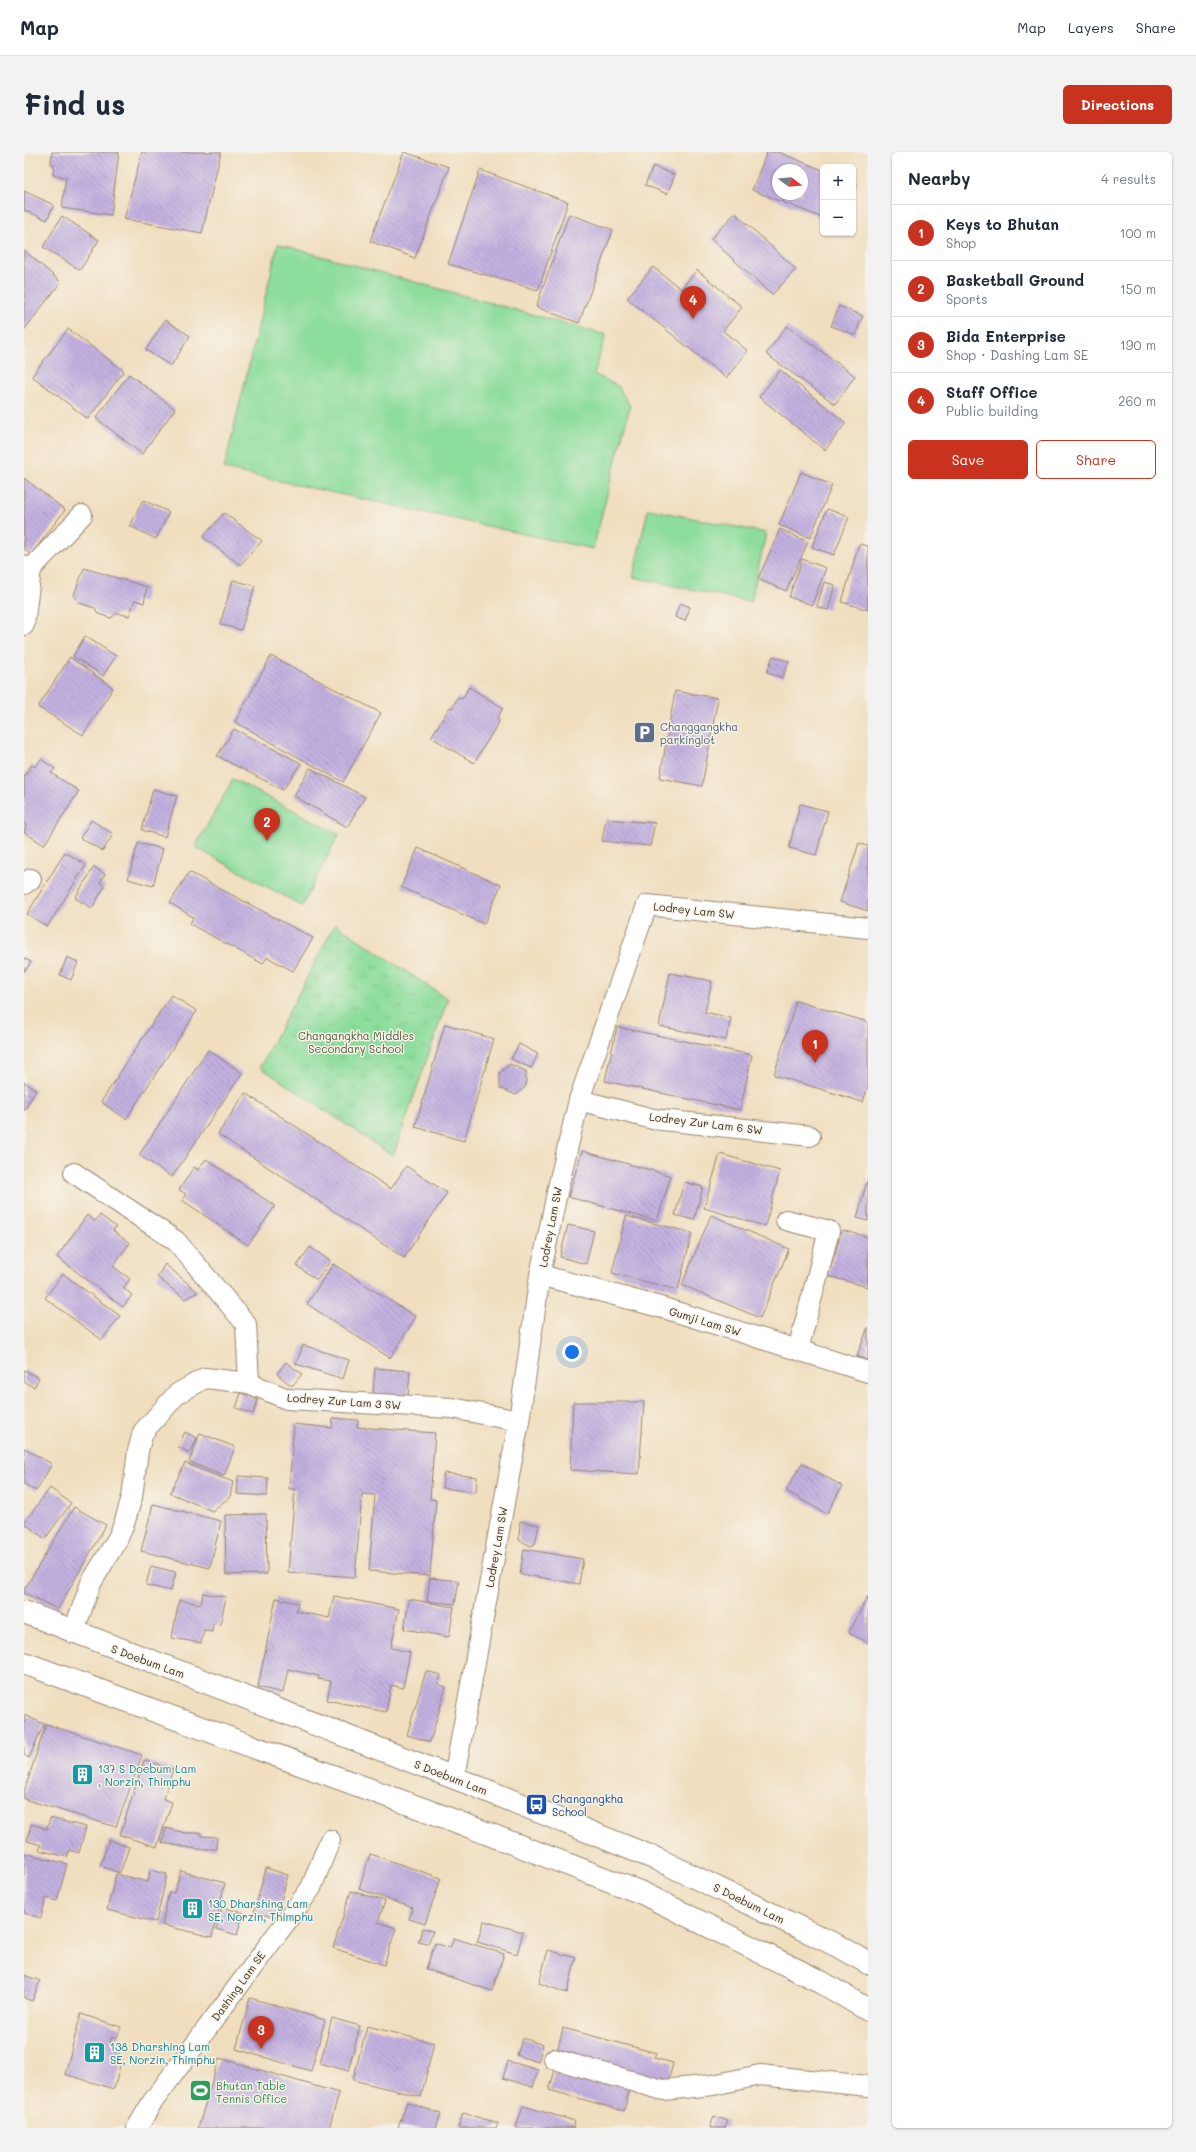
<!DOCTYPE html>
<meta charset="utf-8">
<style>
:root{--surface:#fff;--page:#f2f2f3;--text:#1f2937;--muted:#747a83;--line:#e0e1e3;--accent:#c8321e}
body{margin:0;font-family:Mali,sans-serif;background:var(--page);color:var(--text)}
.controls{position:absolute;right:12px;top:12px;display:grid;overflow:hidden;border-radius:6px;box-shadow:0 1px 3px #0004}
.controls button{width:36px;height:36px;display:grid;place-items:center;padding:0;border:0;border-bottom:1px solid var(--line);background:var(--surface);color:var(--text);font:20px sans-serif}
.compass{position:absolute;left:748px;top:12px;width:36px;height:36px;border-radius:50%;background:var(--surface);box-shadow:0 1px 3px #0004;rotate:106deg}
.you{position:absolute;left:548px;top:1200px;width:14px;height:14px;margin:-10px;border:3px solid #fff;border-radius:50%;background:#1a73e8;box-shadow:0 0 0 6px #1a73e833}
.badge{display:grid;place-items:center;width:26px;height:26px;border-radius:50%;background:var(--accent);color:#fff;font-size:13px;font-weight:700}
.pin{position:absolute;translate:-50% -33px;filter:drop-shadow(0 1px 2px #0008)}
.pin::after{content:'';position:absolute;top:21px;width:14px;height:12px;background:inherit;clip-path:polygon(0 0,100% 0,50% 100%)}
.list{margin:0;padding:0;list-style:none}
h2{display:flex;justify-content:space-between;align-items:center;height:52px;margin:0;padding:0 16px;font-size:17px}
h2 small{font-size:13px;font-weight:400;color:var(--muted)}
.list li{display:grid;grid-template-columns:26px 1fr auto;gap:12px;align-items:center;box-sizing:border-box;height:56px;padding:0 16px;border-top:1px solid var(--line)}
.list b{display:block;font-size:15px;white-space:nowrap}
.list p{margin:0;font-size:13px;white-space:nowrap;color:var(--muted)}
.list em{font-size:13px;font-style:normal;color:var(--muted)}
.actions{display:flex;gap:8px;padding:12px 16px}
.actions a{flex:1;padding:9px 0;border:1px solid var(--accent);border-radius:6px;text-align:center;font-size:14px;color:var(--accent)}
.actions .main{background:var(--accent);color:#fff}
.map{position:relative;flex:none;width:844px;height:1976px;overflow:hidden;border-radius:6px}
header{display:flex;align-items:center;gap:24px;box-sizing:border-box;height:56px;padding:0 20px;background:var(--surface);border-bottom:1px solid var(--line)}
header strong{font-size:19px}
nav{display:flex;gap:22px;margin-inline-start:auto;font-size:14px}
.intro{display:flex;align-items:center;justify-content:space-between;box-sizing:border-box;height:96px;padding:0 24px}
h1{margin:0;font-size:28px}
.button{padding:10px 18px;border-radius:6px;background:var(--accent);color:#fff;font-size:14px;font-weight:700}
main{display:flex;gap:24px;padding:0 24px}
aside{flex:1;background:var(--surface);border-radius:6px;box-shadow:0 1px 3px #0004}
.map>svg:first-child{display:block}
.green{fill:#8ddd9c;stroke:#64845d}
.park{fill:url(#park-tufts);stroke:#64845d}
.building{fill:url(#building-back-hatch);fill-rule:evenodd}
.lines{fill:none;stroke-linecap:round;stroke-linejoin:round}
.minor-casing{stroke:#96846e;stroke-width:22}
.secondary-casing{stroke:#96846e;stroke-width:24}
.minor{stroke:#fff;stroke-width:20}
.secondary{stroke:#fff;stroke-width:22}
.labels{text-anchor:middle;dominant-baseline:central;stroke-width:3;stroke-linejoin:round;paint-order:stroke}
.service-label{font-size:11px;fill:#4e5e75;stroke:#f7f3e8;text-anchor:start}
.street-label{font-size:11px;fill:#3b2a1e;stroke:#f7f3e8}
.park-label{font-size:11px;fill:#50573e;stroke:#f7f3e8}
.culture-label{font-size:11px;fill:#0d838f;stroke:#f7f3e8;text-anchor:start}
.transit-label{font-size:11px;fill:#164399;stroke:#f7f3e8;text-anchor:start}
.leisure-label{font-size:11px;fill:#27864d;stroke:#f7f3e8;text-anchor:start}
</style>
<header>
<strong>Map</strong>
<nav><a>Map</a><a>Layers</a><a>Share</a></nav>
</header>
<div class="intro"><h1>Find us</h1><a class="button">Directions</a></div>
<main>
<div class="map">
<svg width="844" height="1976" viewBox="0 0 844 1976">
<defs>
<pattern id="park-tufts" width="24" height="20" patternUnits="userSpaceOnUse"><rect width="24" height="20" fill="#8ddd9c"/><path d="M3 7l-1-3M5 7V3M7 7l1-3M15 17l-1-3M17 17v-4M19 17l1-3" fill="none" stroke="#7bbe86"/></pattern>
<pattern id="building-back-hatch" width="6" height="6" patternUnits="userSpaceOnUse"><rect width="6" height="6" fill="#c3b1e1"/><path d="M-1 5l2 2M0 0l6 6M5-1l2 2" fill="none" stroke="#a090b6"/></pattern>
</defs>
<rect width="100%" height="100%" fill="#f7f3e8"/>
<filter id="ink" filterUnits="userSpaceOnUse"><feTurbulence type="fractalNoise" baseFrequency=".025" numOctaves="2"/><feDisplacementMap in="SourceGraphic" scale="8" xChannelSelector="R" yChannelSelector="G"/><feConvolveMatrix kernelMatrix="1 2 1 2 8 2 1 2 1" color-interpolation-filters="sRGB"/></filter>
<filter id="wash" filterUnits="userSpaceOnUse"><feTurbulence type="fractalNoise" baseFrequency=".012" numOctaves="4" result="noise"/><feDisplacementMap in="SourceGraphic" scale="16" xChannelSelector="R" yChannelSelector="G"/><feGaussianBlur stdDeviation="0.9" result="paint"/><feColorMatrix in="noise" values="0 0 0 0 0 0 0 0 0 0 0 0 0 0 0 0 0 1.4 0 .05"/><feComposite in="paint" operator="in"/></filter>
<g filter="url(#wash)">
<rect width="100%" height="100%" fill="#f0debf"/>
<g class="green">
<polygon points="254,92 582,183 570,222 594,234 606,254 569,397 200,317"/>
<polygon points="624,357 742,381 727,450 609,425"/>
<polygon points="209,627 315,682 278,754 171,695"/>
</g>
<polygon class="park" points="311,772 424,847 369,1004 236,915"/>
<g id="blocks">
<g class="building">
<polygon points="28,0 95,0 87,63 38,56 42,25 29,23 30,12 27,12"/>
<polygon points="118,0 197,0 178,81 100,67"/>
<polygon points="380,0 425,15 391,106 346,89"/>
<path d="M743,0H754L799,18V66L728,38ZM754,18H778V42H754Z"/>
<polygon points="629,14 651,23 643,42 621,33"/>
<polygon points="456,18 544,50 514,138 424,112"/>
<polygon points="829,30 833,31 829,40"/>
<polygon points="0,39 30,53 23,68 0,58"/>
<polygon points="711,61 772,117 748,143 687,87"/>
<polygon points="545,62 589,78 555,171 512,155"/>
<polygon points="38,64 75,88 56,118 19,95"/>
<polygon points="0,98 37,130 0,178"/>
<polygon points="629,115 657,137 673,118 718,155 699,179 724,199 702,226 603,146"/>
<polygon points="815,154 839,164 831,183 807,174"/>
<polygon points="141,168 166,184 147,214 122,198"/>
<polygon points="763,174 831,224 811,252 742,202"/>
<polygon points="44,177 100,219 64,267 8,224"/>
<polygon points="756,218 822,271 801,298 735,245"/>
<polygon points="105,222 151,257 118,302 72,266"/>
<polygon points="777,320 808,333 786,386 755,373"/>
<polygon points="0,326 41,358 7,403 0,397"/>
<polygon points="119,348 145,360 132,387 106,374"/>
<polygon points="803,357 825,365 810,403 788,395"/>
<polygon points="200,361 238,389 216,413 179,385"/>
<polygon points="756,377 784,390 762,439 734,427"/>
<polygon points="835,392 844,394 844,458 818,450"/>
<polygon points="778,407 802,416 788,453 765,445"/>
<polygon points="60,416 123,435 120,451 111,448 105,464 93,461 87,466 74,462 71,456 55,451 50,443"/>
<polygon points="209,428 231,434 217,478 196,472"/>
<polygon points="800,430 811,433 804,458 793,455"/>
<polygon points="656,451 666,455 661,469 651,465"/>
<polygon points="61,484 92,504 79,524 49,504"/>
<polygon points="247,504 357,561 319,630 211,570"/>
<polygon points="749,504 765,510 758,526 743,520"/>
<polygon points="46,505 89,536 59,583 14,555"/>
<polygon points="445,535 479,556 473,567 476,568 450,611 407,585 426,555 428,556 434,545 438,547"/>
<polygon points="651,539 694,546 678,634 636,626"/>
<polygon points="210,577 277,611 259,638 193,604"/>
<polygon points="17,607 31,617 27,621 55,639 20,693 0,680 2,673 0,672 0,624 8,613 11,615"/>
<polygon points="286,616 341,645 323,675 270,644"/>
<polygon points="129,637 153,644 141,685 118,678"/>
<polygon points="776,652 804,659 792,703 765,696"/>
<polygon points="582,667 631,671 626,694 578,689"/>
<polygon points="67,668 89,682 79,699 56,686"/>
<polygon points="114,691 139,697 129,734 104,727"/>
<polygon points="835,691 844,694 844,759 816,750"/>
<polygon points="394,696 477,733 460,772 377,735"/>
<polygon points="41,700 62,713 23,775 3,762"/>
<polygon points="70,715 81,722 76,731 81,734 68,756 51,746"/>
<polygon points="165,720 289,786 269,819 243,805 239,812 166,772 169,765 146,751"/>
<polygon points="43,805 54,810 47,828 36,823"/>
<polygon points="0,806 7,810 0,820"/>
<polygon points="646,821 688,829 681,860 707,866 702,888 635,874"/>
<polygon points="147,843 173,859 102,967 77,950"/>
<polygon points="772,849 844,870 844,934 839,950 750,923"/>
<polygon points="421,872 470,887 440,989 391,975"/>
<polygon points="593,875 728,903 716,958 581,929"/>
<polygon points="495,892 514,902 507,916 487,907"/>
<polygon points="184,898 218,921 148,1025 115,1003"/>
<polygon points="486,912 502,919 502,934 492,943 476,936 476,921"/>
<polygon points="0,930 12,938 0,959"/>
<polygon points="221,941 367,1037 382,1014 423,1041 380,1106 194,982"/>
<polygon points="558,999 647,1024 633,1069 544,1045"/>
<polygon points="696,1002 756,1019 741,1074 680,1056"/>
<polygon points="182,1007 251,1054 224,1093 158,1048 162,1042 155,1038 170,1015 174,1018"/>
<polygon points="844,1026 844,1069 833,1066"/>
<polygon points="660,1030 679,1035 670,1068 651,1063"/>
<polygon points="63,1063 71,1069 76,1063 92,1075 89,1079 106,1091 89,1114 106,1127 99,1136 108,1143 99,1155 33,1105"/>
<polygon points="687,1063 765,1097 736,1166 658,1133"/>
<polygon points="602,1064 668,1081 654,1138 588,1121"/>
<polygon points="544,1073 570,1079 562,1112 536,1105"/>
<polygon points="818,1078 844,1085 844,1135 804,1124"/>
<polygon points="286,1095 306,1109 293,1128 273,1114"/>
<polygon points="141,1112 174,1140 161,1147 133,1125"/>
<polygon points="309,1112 392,1165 366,1206 283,1152"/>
<polygon points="39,1122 96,1164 78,1188 21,1146"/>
<polygon points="844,1175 844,1208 833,1204"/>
<polygon points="279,1193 325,1208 319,1227 272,1212"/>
<polygon points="262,1210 278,1222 268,1234 253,1222"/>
<polygon points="351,1216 386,1219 384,1244 349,1241"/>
<polygon points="0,1218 15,1226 10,1235 0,1230"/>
<polygon points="217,1241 234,1248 229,1262 212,1256"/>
<polygon points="549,1250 620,1250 615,1322 546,1318"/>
<polygon points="309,1266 334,1268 333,1275 411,1281 406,1347 412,1348 406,1424 345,1419 351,1343 338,1342 331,1425 264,1420 271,1337 265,1337 270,1272 308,1276"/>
<polygon points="161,1280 173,1286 166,1301 154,1295"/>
<polygon points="176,1281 211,1295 200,1324 165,1310"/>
<polygon points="0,1296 28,1312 12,1339 0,1332"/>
<polygon points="161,1311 209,1330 206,1345 188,1359 146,1341"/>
<polygon points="778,1311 818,1334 803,1362 762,1339"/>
<polygon points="420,1321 453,1325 452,1340 418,1336"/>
<polygon points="214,1324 244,1326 243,1344 213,1342"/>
<polygon points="26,1336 47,1351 21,1387 0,1371"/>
<polygon points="129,1352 197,1369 186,1416 117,1399"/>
<polygon points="50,1355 82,1373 34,1457 0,1441 0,1438"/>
<polygon points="242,1362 243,1422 202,1423 201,1363"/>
<polygon points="496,1369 515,1373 511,1392 507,1394 495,1388"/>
<polygon points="500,1397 559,1407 555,1432 496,1422"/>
<polygon points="127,1414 152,1420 147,1439 122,1433"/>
<polygon points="406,1426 435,1429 431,1452 403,1449"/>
<polygon points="179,1441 202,1445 196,1473 189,1472 188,1480 180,1478 177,1491 148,1486 155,1448 177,1452"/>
<polygon points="310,1444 375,1457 367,1496 386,1500 379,1536 367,1533 362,1560 303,1548 307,1529 294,1527 295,1524 264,1517 259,1541 234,1535 252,1446 274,1451 272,1459 305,1466"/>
<polygon points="844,1444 844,1491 825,1481"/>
<polygon points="385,1447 430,1455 425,1485 380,1477"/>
<polygon points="402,1519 417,1523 414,1532 422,1535 406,1590 383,1583"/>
<polygon points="0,1563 20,1572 5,1606 0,1603"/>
<polygon points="22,1572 118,1603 92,1675 0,1647 0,1640"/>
<polygon points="120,1608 149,1617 139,1647 148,1650 133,1695 96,1683"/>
<polygon points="26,1666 62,1675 55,1701 45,1698 43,1705 15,1698 17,1693 3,1689 7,1672 23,1677"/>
<polygon points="142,1676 161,1681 177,1681 177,1684 193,1685 192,1697 172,1697 138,1691"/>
<polygon points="85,1688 105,1695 96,1721 76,1714"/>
<polygon points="0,1701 43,1712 33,1749 22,1746 17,1766 0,1761"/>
<polygon points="346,1702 417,1726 401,1772 385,1767 389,1756 335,1737"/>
<polygon points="242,1716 264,1723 252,1766 230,1760"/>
<polygon points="126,1718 143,1722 132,1770 83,1758 92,1722 124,1730"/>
<polygon points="157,1719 201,1731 188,1785 138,1773 145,1740 150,1741"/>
<polygon points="327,1739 361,1749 354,1770 372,1776 360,1813 309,1796"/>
<polygon points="198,1755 219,1761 213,1783 192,1777"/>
<polygon points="460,1769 499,1780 493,1802 453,1790"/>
<polygon points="399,1776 409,1779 404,1792 394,1790"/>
<polygon points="430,1786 480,1802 468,1839 402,1817 411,1791 426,1796"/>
<polygon points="524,1798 552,1806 543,1841 515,1831"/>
<polygon points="0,1823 16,1829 8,1849 0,1846"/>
<polygon points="226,1846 301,1868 287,1919 212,1897"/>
<polygon points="57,1862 97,1875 93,1886 88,1884 86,1891 97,1894 94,1905 98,1906 90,1937 41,1922"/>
<polygon points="308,1866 336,1874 324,1919 296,1911"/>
<polygon points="343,1874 410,1891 397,1945 329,1928"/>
<polygon points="539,1876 632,1901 630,1906 649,1911 643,1935 532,1904"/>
<polygon points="499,1886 519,1893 514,1910 493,1903"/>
<polygon points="195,1906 315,1941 305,1976 174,1976"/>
<polygon points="484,1909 514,1918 509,1935 479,1926"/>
<polygon points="532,1915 606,1936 600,1959 525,1938"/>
<polygon points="383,1950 417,1962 412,1976 374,1976"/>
<polygon points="499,1954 551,1969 549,1976 492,1976"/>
<polygon points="439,1961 474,1971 472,1976 434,1976"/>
<polygon points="690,1964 704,1969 701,1976 686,1976"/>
</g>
</g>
</g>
<g filter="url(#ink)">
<use href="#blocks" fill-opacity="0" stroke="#96846e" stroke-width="1"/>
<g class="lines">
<defs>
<g id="minor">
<polyline points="0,414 7,417 58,363"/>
<polyline points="0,473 7,417"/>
<polyline points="0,732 7,727"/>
<polyline points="555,948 629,967 786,984"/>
<polyline points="50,1021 152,1089 222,1172 225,1231"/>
<polyline points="762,1068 805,1079 774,1198"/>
<polyline points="516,1123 643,1157 844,1220"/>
<polyline points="49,1481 67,1431 94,1386 100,1372 108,1345 114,1299 119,1280 153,1242 181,1226 225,1231 263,1247 428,1256 495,1269"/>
<polyline points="430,1626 495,1269 516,1123 535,1031 555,948 623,753 844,776"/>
<polyline points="530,1907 639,1938 689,1933 736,1923 844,1934"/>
<polyline points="113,1976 127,1952 287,1736 306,1688"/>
</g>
<g id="secondary">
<polyline points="0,1460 454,1635 635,1708 820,1797 844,1811"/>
<polyline points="0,1511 418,1664 618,1741 797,1830 844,1858"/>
</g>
</defs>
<use href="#minor" class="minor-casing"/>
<use href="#secondary" class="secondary-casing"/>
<use href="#minor" class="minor"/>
<use href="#secondary" class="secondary"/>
</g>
</g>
<defs>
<symbol id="parking-square" viewBox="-11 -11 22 22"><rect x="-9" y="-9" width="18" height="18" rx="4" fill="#5c6f8a" stroke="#f7f3e8"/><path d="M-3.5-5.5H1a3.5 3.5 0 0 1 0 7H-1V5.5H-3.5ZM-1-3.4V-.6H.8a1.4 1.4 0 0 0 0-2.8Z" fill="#fff"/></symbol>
<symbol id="building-square" viewBox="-11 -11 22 22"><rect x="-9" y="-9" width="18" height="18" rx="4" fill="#0f9aa8" stroke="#f7f3e8"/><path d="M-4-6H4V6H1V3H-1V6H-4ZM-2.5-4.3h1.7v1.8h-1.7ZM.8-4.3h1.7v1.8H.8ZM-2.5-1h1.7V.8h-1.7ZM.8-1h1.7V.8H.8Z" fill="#fff"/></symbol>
<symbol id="bus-square" viewBox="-11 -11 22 22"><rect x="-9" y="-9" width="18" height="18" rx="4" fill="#1a4fb4" stroke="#f7f3e8"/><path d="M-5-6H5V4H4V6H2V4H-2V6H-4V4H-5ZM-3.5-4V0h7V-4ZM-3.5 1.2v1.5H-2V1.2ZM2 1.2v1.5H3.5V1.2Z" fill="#fff"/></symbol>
<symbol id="stadium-square" viewBox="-11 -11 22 22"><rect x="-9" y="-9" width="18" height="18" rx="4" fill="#2e9e5b" stroke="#f7f3e8"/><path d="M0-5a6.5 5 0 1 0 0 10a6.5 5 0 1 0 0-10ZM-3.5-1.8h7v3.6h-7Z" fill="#fff"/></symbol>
</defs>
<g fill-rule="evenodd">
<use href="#parking-square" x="608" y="568" width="25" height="25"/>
<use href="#building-square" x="46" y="1610" width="25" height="25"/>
<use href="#bus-square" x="500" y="1640" width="25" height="25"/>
<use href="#building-square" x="156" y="1744" width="25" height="25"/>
<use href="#building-square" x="58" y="1888" width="25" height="25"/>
<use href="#stadium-square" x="164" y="1926" width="25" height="25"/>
</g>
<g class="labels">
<g class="service-label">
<text x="636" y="574">Changgangkha<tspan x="636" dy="13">parkinglot</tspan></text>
</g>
<g class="street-label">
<text transform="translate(670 758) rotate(6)">Lodrey Lam SW</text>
<text transform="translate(682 971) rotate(7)">Lodrey Zur Lam 6 SW</text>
<text transform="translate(526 1075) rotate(-79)">Lodrey Lam SW</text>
<text transform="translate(681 1169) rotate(17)">Gumji Lam SW</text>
<text transform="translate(320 1249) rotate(4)">Lodrey Zur Lam 3 SW</text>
<text transform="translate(472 1395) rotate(-80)">Lodrey Lam SW</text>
<text transform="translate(124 1509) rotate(20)">S Doebum Lam</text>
<text transform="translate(427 1625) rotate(21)">S Doebum Lam</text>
<text transform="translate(725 1751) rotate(26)">S Doebum Lam</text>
<text transform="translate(214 1834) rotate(-54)">Dashing Lam SE</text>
</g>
<g class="park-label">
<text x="332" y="883">Changangkha Middles<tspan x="332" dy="13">Secondary School</tspan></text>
</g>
<g class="culture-label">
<text x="74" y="1616">137 S Doebum Lam<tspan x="74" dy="13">, Norzin, Thimphu</tspan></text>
<text x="184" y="1751">130 Dharshing Lam<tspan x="184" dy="13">SE, Norzin, Thimphu</tspan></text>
<text x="86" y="1894">138 Dharshing Lam<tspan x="86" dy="13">SE, Norzin, Thimphu</tspan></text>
</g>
<g class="transit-label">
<text x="528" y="1646">Changangkha<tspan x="528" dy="13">School</tspan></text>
</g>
<g class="leisure-label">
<text x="192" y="1933">Bhutan Table<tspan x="192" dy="13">Tennis Office</tspan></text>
</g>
</g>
</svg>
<div class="controls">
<button>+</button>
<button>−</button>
</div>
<svg class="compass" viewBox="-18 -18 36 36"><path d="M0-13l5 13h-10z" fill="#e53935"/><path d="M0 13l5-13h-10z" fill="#747a83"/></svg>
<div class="you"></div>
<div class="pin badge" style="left:791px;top:911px">1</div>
<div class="pin badge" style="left:243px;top:689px">2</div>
<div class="pin badge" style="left:237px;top:1897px">3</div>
<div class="pin badge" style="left:669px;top:167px">4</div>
</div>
<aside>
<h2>Nearby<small>4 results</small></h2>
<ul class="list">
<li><span class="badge">1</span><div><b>Keys to Bhutan</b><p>Shop</p></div><em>100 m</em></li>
<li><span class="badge">2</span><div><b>Basketball Ground</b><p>Sports</p></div><em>150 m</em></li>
<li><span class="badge">3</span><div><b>Bida Enterprise</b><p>Shop · Dashing Lam SE</p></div><em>190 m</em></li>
<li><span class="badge">4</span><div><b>Staff Office</b><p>Public building</p></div><em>260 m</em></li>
</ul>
<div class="actions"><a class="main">Save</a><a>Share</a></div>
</aside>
</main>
